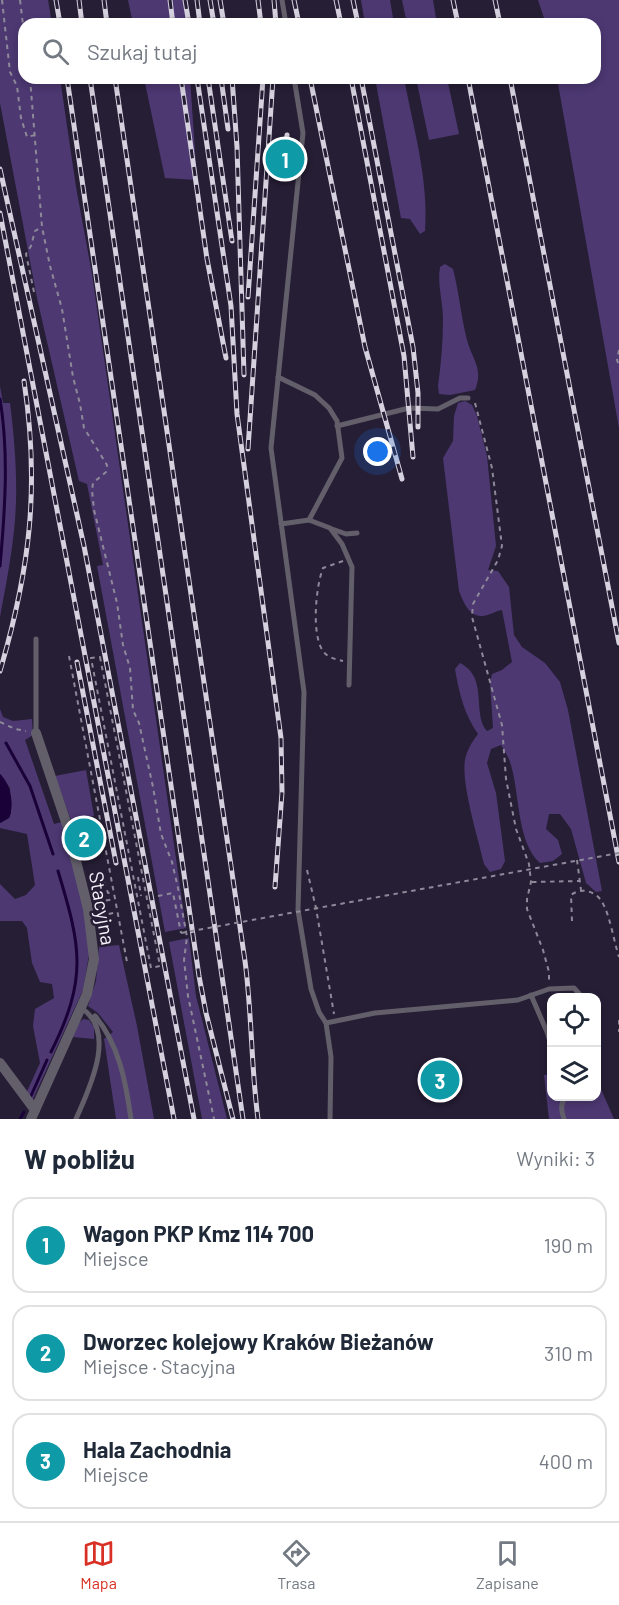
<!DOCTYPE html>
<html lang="pl">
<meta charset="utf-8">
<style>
:root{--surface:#fff;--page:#f6f6f7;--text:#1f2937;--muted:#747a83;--line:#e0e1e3;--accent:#d93025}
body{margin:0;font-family:Barlow,sans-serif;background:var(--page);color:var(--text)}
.controls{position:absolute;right:18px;bottom:18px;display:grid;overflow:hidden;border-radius:12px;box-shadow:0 3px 9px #0003}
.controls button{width:54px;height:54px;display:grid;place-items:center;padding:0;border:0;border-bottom:2px solid var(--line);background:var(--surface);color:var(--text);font:30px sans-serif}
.you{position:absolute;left:378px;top:452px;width:21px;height:21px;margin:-15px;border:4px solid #fff;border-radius:50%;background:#1a73e8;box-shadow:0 0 0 9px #1a73e833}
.badge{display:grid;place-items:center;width:39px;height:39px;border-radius:50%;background:var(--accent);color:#fff;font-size:20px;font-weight:700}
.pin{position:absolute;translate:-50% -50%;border:3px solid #fff;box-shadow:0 2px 6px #0006}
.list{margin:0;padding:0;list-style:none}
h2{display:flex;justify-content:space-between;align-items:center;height:78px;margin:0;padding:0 24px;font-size:26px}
h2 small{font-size:20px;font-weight:400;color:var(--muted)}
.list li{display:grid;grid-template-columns:39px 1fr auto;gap:18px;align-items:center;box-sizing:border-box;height:96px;margin:0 12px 12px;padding:0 12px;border:2px solid var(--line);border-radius:18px}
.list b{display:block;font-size:22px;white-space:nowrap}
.list p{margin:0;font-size:20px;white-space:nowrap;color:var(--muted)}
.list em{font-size:20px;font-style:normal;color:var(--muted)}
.icon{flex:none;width:33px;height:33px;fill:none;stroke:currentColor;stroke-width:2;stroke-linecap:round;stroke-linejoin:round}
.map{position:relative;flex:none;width:619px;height:1119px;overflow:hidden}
.search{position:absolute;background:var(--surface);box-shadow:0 3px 9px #0003;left:18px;right:18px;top:18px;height:66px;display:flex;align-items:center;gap:15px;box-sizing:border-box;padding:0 21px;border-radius:18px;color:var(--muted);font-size:22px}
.sheet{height:402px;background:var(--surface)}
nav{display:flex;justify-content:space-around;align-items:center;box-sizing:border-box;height:84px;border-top:2px solid var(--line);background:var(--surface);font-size:16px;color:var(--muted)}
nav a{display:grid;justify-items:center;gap:3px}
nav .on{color:var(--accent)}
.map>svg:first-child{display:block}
.green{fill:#4d3872}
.water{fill:#1a0137}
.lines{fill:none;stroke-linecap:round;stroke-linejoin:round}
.stream{stroke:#1a0137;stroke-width:3}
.path{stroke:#8e8999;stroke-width:2;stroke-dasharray:4.5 4.5;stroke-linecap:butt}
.lane{stroke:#625f6b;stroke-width:5}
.street{stroke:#625f6b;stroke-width:10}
.rail-casing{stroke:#d5d1de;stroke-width:5}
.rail{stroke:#261e35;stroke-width:3;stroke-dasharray:9;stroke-linecap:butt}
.path-bridge{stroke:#8e8999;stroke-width:2;stroke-dasharray:4.5 4.5;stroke-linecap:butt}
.labels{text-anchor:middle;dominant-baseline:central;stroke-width:5;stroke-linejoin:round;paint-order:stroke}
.street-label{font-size:20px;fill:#f6f3fd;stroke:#261e35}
</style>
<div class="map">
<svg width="619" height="1119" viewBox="0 0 619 1119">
<rect width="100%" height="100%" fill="#261e35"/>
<g class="green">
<polygon points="0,0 48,0 52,24 24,24 24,78 60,78 76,187 92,274 186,928 165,932 97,566 103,565 87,484 79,481 37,298 0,103"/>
<polygon points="128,0 184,0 186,24 133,24"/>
<polygon points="361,0 390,0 394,24 365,24"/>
<polygon points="402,0 433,0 437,24 407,24"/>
<polygon points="538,0 619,0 619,428 557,78 595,78 595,24 546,24"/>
<polygon points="144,78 190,78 197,180 165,178"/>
<path d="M375,78H404C413,127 429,180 425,231L420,234L410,219L401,218Z"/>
<polygon points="416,78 447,78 459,134 429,140"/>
<path d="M445,264L453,269C459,292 461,317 467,340C472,359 484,369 475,390L450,395L439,394L438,386C441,364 443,342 443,319C443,301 437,284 440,267Z"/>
<path d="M0,386L3,403H10C14,435 17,469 16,501C15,540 7,579 0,617Z"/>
<path d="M465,401L472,405L477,416L487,456L496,546L488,570L498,571L509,587L514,635L522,647L545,663L560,682L568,710L602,891L596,892L586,883L571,829L560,814H549L546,829L558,840L562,854L553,861L540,863C516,842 520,791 510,762C508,756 504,750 501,745L491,749L487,763L496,793L505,861L501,869L490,872L484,864C478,838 461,784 465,760C467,750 472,742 478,734C464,714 459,693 455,669L460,663C464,665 469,669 471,672C484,688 474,717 487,731L493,728L490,683L492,674L502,670L512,662L502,610C496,611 488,616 482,616C469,617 463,601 459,591L443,458L453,441L454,416L458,403Z"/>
<polygon points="0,709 3,717 13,721 32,719 33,735 25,740 54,824 62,822 86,914 89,955 83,990 32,1101 24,1098 40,1063 33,1026 35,1009 54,998 52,984 40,982 32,963 27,928 22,921 0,921 0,884 15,899 26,895 35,885 27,834 0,828 0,823 9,818 11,813 10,788 0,774"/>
<polygon points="86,770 94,816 71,820 55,776"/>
<polygon points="189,938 196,996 227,1119 202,1119 169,942"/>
<polygon points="119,945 137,1026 154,1119 116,1119 104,1039 113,1032 98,1013 88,1006 96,981 99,947"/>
<polygon points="83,1019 89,1020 94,1027 94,1039 73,1037 79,1023"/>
<polygon points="551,1074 552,1096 596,1096 597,1080 614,1119 549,1119 544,1075"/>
</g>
<path class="water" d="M0,774C10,783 15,804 9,818L0,823Z"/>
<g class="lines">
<g class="stream">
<path d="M0,399C9,453 5,511 0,566"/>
<polyline points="6,743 30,786 53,854"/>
<path d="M51,1052C88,978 81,947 58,871"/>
<polyline points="30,1098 47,1060"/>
<polyline points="20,1119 24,1112"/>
</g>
<g class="path">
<polyline points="2,0 10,72 17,86 21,118 27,137 35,135"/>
<polyline points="20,0 24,33"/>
<polyline points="30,78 42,227 50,266 62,309 73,377 80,404 84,428 107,465 106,472 93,483 92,490 94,510 117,603 123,645 130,668 133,710 139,723 153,787 161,834 172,862 178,888 187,937 184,960 188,996 214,1119"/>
<polyline points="34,292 26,254 31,246 35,231 42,227"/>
<polyline points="619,350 617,360 619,365"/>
<polyline points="475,403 492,468 502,546 498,560 473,604 472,617 502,725 506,779 516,829 529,864 531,882 527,899 527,909 543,950 549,972 549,980"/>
<path d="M343,561L323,568C316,586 311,634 323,651C328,658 335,659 343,661"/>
<polyline points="69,656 127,962"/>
<polygon points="100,657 160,966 151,968 91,658"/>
<polyline points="0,722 15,729 26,731"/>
<polyline points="577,860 581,890"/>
<polyline points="307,870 316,908 334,1014"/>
<polyline points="138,877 141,896"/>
<polyline points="532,882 580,881"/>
<polyline points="158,896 173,893 181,933"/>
<polyline points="103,901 101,879 103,879 108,893 113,892"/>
<polyline points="97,902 115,899"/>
<polyline points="98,908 107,906"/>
<polyline points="100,916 117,912"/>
<path d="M572,921L571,895C581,887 596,891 602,902C610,915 614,942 619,957"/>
<polyline points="619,1020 619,1032"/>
</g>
<g class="lane">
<polyline points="282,0 286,24"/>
<polyline points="294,78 303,133 271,448 304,692 298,910 311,989 319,1012 326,1023 331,1057 330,1119"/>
<polyline points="278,377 315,395 329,408 337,421 342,458 309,520"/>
<polyline points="337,426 409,408 438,409 460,398 468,398"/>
<polyline points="281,524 309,520 330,528 342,544 352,567 349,685"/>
<polyline points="332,529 346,534 357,533"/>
<polyline points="36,733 36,639"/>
<polyline points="531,995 547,1032 552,1048"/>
<path d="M95,1016C119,1044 126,1083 131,1119"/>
<polyline points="326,1023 375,1013 518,1000 549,989 574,988 583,998"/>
<path d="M76,1119C89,1089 118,1031 81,1008"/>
<path d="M564,1119C561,1110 560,1104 566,1096"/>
</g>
<g class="street">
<polyline points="0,1063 35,1110"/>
<polyline points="31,1119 87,994 94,959 88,909 67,825 36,733"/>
</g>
<defs>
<g id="rail">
<polyline points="56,0 60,24"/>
<polyline points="79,0 82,24"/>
<polyline points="104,0 107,24"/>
<polyline points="170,0 173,24"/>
<polyline points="185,0 189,24"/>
<polyline points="197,0 200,24"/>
<polyline points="210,0 214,24"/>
<polyline points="220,0 224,24"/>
<polyline points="258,0 261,24"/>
<polyline points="274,0 276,24"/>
<polyline points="294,0 299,24"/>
<polyline points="336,0 341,24"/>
<polyline points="353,0 358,24"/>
<polyline points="453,0 458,24"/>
<polyline points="495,0 500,24"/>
<polyline points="67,78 199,976 206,1013 233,1119"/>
<polyline points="90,78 243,1119"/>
<path d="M115,78L245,961C252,1014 251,1066 258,1119"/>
<polyline points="181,78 207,259 226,358"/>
<polyline points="197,78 231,306 237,414 281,738 282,792 275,887"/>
<polyline points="208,78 232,241"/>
<polyline points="221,78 228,129"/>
<polyline points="232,78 237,147 244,375"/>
<polyline points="310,78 365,347 402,479"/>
<polyline points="351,78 404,356 413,457"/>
<polyline points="361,78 413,347 418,393 418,427"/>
<polyline points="468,78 619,862"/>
<polyline points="510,78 619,643"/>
<polyline points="0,169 84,546 194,1119"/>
<polyline points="284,170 287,135"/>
<polyline points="0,213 174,1119"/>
<polyline points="248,297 263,78"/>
<polyline points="248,449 273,78"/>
<polyline points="77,662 116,863"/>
<path d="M0,671C30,569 40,487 24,381"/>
</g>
</defs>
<use href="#rail" class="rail-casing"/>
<use href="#rail" class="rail"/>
<polyline class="path-bridge" points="181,933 619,853"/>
</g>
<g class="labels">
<g class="street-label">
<text transform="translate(103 908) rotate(80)">Stacyjna</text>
</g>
</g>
</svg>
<div class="controls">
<button><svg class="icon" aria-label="locate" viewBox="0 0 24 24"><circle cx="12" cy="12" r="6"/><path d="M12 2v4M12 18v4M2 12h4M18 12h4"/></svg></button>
<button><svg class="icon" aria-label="layers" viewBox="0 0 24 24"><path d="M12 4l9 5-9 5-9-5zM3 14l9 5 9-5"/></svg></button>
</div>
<div class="you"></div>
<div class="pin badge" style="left:285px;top:159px;background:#0f9aa8">1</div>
<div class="pin badge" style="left:84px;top:838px;background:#0f9aa8">2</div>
<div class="pin badge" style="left:440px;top:1080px;background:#0f9aa8">3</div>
<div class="search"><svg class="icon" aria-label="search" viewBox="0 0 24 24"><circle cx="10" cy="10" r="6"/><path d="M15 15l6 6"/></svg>Szukaj tutaj</div>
</div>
<section class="sheet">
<h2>W pobliżu<small>Wyniki: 3</small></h2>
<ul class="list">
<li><span class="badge" style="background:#0f9aa8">1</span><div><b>Wagon PKP Kmz 114 700</b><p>Miejsce</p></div><em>190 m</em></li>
<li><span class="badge" style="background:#0f9aa8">2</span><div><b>Dworzec kolejowy Kraków Bieżanów</b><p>Miejsce · Stacyjna</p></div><em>310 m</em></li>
<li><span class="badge" style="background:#0f9aa8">3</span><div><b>Hala Zachodnia</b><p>Miejsce</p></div><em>400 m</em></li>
</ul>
</section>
<nav>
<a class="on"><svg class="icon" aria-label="map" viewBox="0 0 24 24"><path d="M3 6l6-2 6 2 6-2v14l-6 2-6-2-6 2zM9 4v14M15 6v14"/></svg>Mapa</a>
<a><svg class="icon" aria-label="directions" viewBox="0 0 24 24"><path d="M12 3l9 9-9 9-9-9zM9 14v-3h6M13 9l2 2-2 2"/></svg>Trasa</a>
<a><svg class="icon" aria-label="saved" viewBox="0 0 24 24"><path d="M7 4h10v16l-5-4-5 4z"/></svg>Zapisane</a>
</nav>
